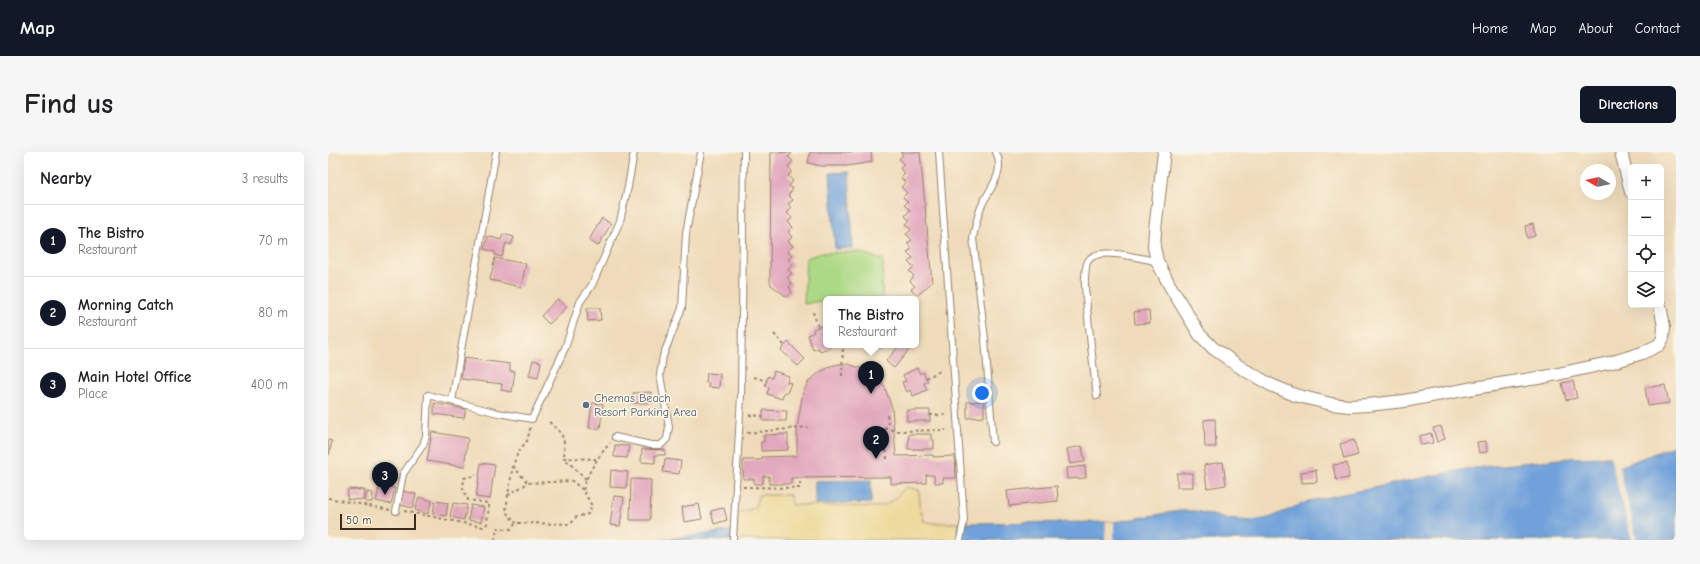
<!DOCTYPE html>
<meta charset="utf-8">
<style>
:root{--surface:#fff;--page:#f6f6f6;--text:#202124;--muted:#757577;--line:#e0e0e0;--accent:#111827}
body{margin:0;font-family:"Comic Neue",sans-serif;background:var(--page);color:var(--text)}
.controls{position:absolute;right:12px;top:12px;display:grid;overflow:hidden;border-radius:6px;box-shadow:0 4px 16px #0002}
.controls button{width:36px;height:36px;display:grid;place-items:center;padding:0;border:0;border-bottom:1px solid var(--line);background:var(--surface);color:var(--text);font:20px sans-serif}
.compass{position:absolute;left:1252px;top:12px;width:36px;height:36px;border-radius:50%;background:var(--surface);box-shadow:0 4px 16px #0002;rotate:279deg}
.scale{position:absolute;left:12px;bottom:10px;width:76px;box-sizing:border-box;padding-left:4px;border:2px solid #3b2a1e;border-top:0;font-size:11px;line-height:14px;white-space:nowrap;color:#3b2a1e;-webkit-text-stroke:3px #fcf5e5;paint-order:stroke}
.you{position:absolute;left:654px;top:241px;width:14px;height:14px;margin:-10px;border:3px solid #fff;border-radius:50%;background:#1a73e8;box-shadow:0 0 0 6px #1a73e833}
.badge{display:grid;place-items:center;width:26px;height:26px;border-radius:50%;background:var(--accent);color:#fff;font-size:13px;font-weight:700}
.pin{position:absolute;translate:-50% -33px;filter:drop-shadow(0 1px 2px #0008)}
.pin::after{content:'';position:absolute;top:21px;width:14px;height:12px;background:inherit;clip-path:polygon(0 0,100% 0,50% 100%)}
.popup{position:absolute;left:495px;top:144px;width:96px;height:52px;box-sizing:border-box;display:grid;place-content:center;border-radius:6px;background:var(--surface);filter:drop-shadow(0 1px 3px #0005);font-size:13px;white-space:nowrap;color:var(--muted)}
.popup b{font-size:15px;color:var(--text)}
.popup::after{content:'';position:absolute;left:50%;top:100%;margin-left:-8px;border:8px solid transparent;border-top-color:var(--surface)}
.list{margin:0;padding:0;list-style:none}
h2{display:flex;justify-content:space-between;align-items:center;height:52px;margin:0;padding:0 16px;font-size:17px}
h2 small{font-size:13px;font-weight:400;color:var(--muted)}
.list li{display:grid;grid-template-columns:26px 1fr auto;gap:12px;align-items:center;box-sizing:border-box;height:72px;padding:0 16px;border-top:1px solid var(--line)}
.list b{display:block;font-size:15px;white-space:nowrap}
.list p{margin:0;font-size:13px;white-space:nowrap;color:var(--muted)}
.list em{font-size:13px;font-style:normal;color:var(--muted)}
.icon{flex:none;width:22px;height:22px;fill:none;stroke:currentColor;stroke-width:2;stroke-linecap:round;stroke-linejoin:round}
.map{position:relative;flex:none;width:1348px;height:388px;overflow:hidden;border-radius:6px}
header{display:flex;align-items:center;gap:24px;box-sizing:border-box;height:56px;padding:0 20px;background:var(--accent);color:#fff}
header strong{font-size:19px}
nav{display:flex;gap:22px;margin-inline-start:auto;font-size:14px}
.intro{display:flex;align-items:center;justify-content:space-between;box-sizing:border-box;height:96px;padding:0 24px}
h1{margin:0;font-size:28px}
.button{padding:10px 18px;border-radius:6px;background:var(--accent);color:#fff;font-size:14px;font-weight:700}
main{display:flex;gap:24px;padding:0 24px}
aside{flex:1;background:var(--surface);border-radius:6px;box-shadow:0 4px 16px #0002}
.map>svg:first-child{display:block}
.green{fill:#acd985;stroke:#748252}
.sand{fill:#eeda9e;stroke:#94825e}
.water{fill:#6fa1da;stroke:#55667c}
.pier{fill:#efdbba}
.building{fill:#e2a9be}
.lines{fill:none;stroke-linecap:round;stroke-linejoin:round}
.service-casing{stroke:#95826c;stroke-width:8}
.minor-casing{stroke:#95826c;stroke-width:14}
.path{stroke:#95826c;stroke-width:2;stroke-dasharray:3 3;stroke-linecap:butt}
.service{stroke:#fff;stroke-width:6}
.minor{stroke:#fff;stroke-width:12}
.service-dot{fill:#5c6f8a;stroke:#fcf5e5;stroke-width:1.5}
.labels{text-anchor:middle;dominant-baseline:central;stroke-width:3;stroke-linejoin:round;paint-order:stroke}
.service-label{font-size:12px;fill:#4e5e75;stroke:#fcf5e5;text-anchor:start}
</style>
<header>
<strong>Map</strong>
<nav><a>Home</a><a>Map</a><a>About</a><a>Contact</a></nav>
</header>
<div class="intro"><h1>Find us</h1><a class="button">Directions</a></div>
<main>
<aside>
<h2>Nearby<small>3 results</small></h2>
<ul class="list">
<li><span class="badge">1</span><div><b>The Bistro</b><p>Restaurant</p></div><em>70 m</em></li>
<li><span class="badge">2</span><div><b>Morning Catch</b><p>Restaurant</p></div><em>80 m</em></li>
<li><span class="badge">3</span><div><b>Main Hotel Office</b><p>Place</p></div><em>400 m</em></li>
</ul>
</aside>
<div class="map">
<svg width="1348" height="388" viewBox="0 0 1348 388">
<rect width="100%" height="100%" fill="#fcf5e5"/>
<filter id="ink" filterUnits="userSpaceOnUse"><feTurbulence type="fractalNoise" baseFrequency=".025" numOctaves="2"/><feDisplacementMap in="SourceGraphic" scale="8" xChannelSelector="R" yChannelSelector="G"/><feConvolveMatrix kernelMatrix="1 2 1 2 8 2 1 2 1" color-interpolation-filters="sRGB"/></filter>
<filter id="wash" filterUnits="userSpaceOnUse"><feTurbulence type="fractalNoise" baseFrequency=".012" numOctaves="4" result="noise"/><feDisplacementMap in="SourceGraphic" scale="16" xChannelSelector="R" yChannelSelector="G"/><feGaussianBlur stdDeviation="0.9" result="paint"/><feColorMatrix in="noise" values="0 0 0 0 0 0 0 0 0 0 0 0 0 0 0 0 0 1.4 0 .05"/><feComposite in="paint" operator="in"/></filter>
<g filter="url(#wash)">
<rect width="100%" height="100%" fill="#efdbba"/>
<polygon class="green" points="531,100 555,108 554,147 504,147 476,152 478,106 493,101"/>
<path class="sand" d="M578,335L591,338L592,355L596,369L605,371H632L629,388H408L410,361C423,356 428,360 430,343H462L463,353L547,355C562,354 568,345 578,335Z"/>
<g class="water">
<polygon points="521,20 525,96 507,97 502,21"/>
<polygon points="1348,293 1348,388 629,388 632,371 786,370 851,359 868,359 899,367 924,369 941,366 981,349 1138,317 1241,306 1282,305 1286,317"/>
<polygon points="543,328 543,351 487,352 487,329"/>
<polygon points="400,379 407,379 408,388 334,388"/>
</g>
<g class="pier">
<polygon points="1284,304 1288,314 1291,314 1291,315 1309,388 1304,388 1282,305"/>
<polygon points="778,370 786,370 786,388 777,388"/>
</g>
<g id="blocks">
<g class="building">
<polygon points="443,0 464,1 460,5 465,9 460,15 464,19 460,24 465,29 461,34 465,37 460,43 465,48 460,52 463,56 459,61 464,66 460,70 465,75 460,80 464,85 460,89 465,94 459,99 464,104 460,107 465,112 460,118 464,121 459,126 464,132 461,135 464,140 459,145 443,133 442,129"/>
<polygon points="482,0 543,0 544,10 519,14 493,14 480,11"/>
<polygon points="572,0 592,0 604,130 590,143 583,137 587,134 582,129 586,124 581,119 586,115 580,110 585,106 579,100 584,97 579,91 584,88 578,82 583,78 578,72 582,69 577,64 582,58 576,53 580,50 575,45 579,41 573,35 578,31 573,26 577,22 572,16 576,13 571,7 575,3"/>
<polygon points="274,66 283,72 270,94 261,88"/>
<polygon points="1205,72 1207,84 1199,86 1197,74"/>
<polygon points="175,82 186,85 183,93 178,91 174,105 167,103 167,100 156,97 160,84 173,88"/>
<polygon points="167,106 198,112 193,135 162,128"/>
<polygon points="229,147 239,155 221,172 213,164"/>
<polygon points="259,156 272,156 273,168 260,169"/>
<polygon points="821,158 822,171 807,172 806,160"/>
<polygon points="495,174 496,177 498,177 498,193 501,193 502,196 492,199 491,196 485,198 480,183 486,180 485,177"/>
<polygon points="460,190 477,207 470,214 453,198"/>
<polygon points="537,193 555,193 554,196 548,195 547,198 537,196"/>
<polygon points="572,193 575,193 581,198 566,216 558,209"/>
<polygon points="136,206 182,212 182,219 187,219 184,240 173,238 174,232 133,227"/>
<polygon points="205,208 213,210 210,226 201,224"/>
<polygon points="511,212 520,212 538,218 550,227 557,236 564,256 568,304 605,303 605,305 627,304 628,326 615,326 615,331 607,331 606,323 598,323 598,331 563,332 563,325 463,326 463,332 441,332 441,324 435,324 435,332 426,332 426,327 415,327 415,308 434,308 434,305 469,304 469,276 475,240 481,229 492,220 503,214"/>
<polygon points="589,216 592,222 595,220 600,230 596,231 599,238 585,244 582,238 579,240 576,235 574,230 578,229 575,223"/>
<polygon points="446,219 461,224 459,230 463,231 459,241 456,240 454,247 439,242 441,235 437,234 440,224 444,226"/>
<polygon points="379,221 392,222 391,236 380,235 381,231 378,231"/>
<polygon points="1245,229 1249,246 1238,248 1234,231"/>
<polygon points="1337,233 1341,251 1320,254 1317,236"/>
<polygon points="323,240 323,251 305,251 305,241"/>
<polygon points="656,249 656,265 639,266 639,250"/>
<polygon points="106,251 138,257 136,266 106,262"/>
<polygon points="264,251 275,252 272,277 261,276"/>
<polygon points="435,258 459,259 458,269 435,269"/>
<rect x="579" y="258" width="23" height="11"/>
<polygon points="887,267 888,295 877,295 876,268"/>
<polygon points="1113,274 1117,287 1109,290 1105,276"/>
<polygon points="104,280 140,286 136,315 99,309"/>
<polygon points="1103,281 1105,291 1093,293 1091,284"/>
<polygon points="460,282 460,298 433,299 433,290 436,290 436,283"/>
<polygon points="581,282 603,282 603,288 606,288 606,297 580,297"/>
<polygon points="0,288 4,289 1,303 0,303"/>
<polygon points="1026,288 1030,303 1016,307 1012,292"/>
<polygon points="1158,289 1159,300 1151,301 1149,290"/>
<polygon points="287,293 301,294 299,306 286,305"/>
<polygon points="754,294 757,310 742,312 739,297"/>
<polygon points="314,297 337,298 337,303 327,303 327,311 313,310"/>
<polygon points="337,307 353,309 351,322 335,320"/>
<polygon points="895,310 898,333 879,336 876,313"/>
<polygon points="153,311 167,313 162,347 148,345"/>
<polygon points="1019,311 1021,326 1008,328 1005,313"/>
<polygon points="757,314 758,326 739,327 738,316"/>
<polygon points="283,318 300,320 298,336 282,335"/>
<polygon points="988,318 989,330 974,331 973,320"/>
<rect x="849" y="321" width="16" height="14"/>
<polygon points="303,327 323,328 322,368 302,368"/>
<polygon points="52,333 67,336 63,352 48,349"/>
<polygon points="729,334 730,349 681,354 679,339"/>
<polygon points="20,337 37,338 36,348 19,347"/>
<polygon points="74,339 88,342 85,356 72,353"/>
<polygon points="39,340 45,341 44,350 37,350"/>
<polygon points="286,344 296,345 292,374 282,373"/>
<polygon points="91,345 104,349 100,362 87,358"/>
<polygon points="107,349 120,351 118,364 105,362"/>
<polygon points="125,351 139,353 136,368 122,365"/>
<polygon points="371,352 374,367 356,370 354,355"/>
<polygon points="143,353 156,355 153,370 140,368"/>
<polygon points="396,356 399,368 386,372 383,359"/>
</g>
</g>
</g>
<g filter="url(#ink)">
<use href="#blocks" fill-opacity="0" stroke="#95826c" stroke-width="1"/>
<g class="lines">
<defs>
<g id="service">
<polyline points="611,0 636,368 632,388"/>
<path d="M769,244C765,214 762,185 759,156C758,143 755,129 758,116C758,111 761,106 766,104C779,97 814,107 829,109"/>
<polyline points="124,249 168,0"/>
<polyline points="287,285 323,293 333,293 339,287 341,275 332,223 335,204 354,156 358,81 373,0"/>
<path d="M665,290L657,187L645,86C647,75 649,65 653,55C661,37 678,21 668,0"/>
<polyline points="68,359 75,322 95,293 98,284 100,243 170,261 204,267 237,196 252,150 264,133 292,69 300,35 306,0"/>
<polyline points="405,388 413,243 416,0"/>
</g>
<g id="minor">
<polyline points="836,0 827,78 826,95 829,109 842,134 872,183 885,196 915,217 943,233 967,243 1003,252 1021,254 1040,253 1076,249 1146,236 1216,225 1285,210 1314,201 1331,193 1335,186 1336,175 1332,153"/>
<polyline points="1293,0 1303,40"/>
</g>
</defs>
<use href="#service" class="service-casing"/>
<use href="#minor" class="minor-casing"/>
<g class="path">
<polyline points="485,160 490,175"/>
<polyline points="446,182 457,194"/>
<polyline points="588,182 590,180"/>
<polyline points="577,195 578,193"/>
<polyline points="514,224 515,193"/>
<polyline points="426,225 439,229"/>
<polyline points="598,226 612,219"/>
<polyline points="421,263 435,264"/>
<polyline points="602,263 617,263"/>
<path d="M221,270C237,283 237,287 236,306"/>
<polyline points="557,277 562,277 569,279 618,278"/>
<polyline points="419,281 480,275"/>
<polyline points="559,307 557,277 560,271 559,261"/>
<polyline points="185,314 200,331"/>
<polyline points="258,327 236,306 268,307"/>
<polyline points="415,335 472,336 472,326"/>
<path d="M255,338C260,319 270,305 282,291"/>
<polyline points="180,343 178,360 188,371"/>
<polyline points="0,346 62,358"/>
<polyline points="76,359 155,375 159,372 161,354 160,351 140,348 135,337 136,326 148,323"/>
<polyline points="167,388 169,376 183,377 188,371 243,372 248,365 260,362 264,354 255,338 244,329 200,331 180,343 185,314 190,300 199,289 203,273"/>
</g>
<use href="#service" class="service"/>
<use href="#minor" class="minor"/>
</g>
</g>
<circle class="service-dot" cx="258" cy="253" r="4"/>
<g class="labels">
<g class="service-label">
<text x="266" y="246">Chemas Beach<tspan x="266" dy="14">Resort Parking Area</tspan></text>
</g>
</g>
</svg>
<div class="controls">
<button>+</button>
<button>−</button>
<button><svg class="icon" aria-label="locate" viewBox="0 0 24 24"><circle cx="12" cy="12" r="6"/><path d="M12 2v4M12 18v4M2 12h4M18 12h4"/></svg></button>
<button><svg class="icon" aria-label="layers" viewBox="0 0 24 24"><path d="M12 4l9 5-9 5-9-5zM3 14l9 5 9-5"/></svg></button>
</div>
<svg class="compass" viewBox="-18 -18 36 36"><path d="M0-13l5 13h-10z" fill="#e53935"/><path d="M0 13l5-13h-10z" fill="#757577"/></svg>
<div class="scale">50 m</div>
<div class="you"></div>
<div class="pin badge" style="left:543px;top:242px">1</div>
<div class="popup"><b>The Bistro</b>Restaurant</div>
<div class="pin badge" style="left:548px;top:307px">2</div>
<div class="pin badge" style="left:57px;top:343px">3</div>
</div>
</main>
